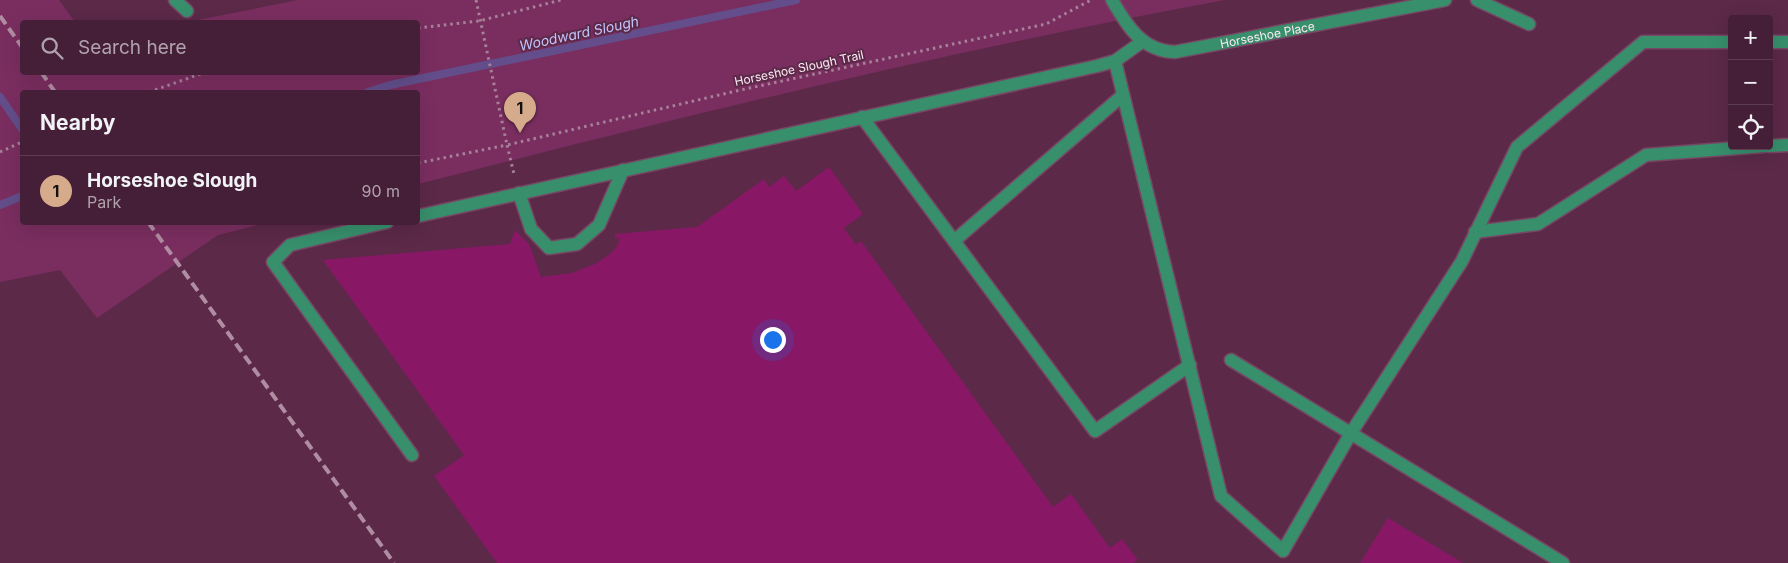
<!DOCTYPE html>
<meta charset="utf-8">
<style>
:root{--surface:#451f37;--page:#4c273f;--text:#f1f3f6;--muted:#b0a2ad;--line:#5d3d52;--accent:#d6ab8b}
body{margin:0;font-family:Inter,sans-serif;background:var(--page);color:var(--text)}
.controls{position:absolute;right:15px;top:15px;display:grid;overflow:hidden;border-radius:5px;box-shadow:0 5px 20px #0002}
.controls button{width:45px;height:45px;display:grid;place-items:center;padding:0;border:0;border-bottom:1px solid var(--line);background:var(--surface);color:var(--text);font:25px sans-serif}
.you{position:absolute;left:772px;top:339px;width:18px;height:18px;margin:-12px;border:4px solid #fff;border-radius:50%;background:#1a73e8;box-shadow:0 0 0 8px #1a73e833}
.badge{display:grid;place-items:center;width:32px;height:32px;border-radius:50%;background:var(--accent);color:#111;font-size:16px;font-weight:700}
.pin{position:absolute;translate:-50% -41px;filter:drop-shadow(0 1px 2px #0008)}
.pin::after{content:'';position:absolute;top:26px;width:18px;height:15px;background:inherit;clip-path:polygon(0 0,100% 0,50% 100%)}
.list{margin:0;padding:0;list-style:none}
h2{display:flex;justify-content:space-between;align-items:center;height:65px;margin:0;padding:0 20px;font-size:21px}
h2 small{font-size:16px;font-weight:400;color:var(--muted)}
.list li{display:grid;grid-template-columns:32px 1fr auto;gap:15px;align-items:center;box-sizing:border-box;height:70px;padding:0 20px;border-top:1px solid var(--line)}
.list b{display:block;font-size:19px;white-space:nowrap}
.list p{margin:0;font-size:16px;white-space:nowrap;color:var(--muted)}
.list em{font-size:16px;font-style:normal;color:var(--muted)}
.icon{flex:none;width:28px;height:28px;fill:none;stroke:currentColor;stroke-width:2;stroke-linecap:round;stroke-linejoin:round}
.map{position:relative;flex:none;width:1788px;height:563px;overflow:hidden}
.search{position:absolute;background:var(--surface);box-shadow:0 5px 20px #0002;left:20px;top:20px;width:400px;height:55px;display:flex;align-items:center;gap:12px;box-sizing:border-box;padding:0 18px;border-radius:5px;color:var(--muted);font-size:19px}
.panel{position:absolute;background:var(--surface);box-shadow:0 5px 20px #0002;left:20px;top:90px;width:400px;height:135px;border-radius:5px}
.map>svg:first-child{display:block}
.green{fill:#7a2e60}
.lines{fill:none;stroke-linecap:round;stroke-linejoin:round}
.stream{stroke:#634e8b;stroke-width:8}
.building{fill:#881866}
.minor-casing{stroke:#764864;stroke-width:15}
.path{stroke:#a68197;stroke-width:3;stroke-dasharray:2.5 4;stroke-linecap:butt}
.minor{stroke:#378f6c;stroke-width:12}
.rail{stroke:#b08da2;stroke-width:4;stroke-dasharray:10 5;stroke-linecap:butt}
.labels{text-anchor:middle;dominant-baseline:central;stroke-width:4;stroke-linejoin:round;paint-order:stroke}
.street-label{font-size:12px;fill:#fde9f3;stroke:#5c2949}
.water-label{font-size:14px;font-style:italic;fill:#c3c4fc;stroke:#5c2949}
</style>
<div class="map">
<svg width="1788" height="563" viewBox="0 0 1788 563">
<rect width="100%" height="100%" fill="#5c2949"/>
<path class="green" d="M0,0H59L75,22H22V72H418V22H188L298,0H1225C953,50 685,116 418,184V92H22V222L266,223L218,235L97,318L60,270L0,282Z"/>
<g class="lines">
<g class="stream">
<polyline points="368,92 390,85 796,0"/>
<polyline points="0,97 22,129"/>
<polyline points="0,205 22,196"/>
</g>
</g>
<g class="building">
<polygon points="829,167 863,214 844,228 856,245 861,241 1053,507 1071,494 1110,548 1122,539 1138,560 1133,563 497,563 434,476 464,455 323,260 510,244 515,230 529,244 541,277 572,273 595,264 611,253 616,248 620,238 615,239 615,234 697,227 764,179 769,187 784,176 796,191"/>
<polygon points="1388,518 1463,563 1360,563"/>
</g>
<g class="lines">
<defs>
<g id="minor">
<polyline points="175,0 187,11"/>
<path id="s1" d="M1112,0C1127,26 1142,51 1175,52L1445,0"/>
<polyline points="1477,0 1529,24"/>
<polyline points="1769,42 1788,42"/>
<polyline points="1115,61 1221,496 1283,551 1351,433 1462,261 1517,147 1643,42 1732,42"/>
<polyline points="862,117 1095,431 1190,365"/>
<polyline points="1769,146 1788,145"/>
<polyline points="519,193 531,229 549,248 577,244 599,225 623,170"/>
<polyline points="418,216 1097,66 1115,61 1143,41"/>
<polyline points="387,222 290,245 273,262 412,455"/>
<polyline points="1475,232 1538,224 1646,155 1764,146"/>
<polyline points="954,241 1123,95"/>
<polyline points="1231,360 1563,563"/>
</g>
</defs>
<use href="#minor" class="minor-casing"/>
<g class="path">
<polyline points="476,0 507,145 736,91 1046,24 1091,0"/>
<polyline points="418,28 479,21 561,0"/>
<polyline points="149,92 206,72"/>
<polyline points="0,152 22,142"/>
<polyline points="418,163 507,145 514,174"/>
</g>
<use href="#minor" class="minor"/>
<g class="rail">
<polyline points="0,16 22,47"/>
<polyline points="41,72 55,92"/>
<polyline points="148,222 394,563"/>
</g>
</g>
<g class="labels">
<g class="street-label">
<text stroke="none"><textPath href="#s1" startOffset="180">Horseshoe Place</textPath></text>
<text transform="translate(799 68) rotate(-12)">Horseshoe Slough Trail</text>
</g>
<g class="water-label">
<text transform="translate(579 33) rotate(-12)">Woodward Slough</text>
</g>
</g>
</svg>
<div class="controls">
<button>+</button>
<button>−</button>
<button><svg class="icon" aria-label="locate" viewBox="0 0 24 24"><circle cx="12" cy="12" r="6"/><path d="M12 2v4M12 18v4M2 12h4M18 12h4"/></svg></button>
</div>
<div class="you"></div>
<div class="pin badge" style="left:520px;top:133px">1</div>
<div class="search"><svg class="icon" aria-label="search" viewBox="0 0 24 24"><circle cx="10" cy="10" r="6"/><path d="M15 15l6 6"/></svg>Search here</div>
<section class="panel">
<h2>Nearby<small></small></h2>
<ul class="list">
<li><span class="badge">1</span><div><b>Horseshoe Slough</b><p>Park</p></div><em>90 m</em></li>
</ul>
</section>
</div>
